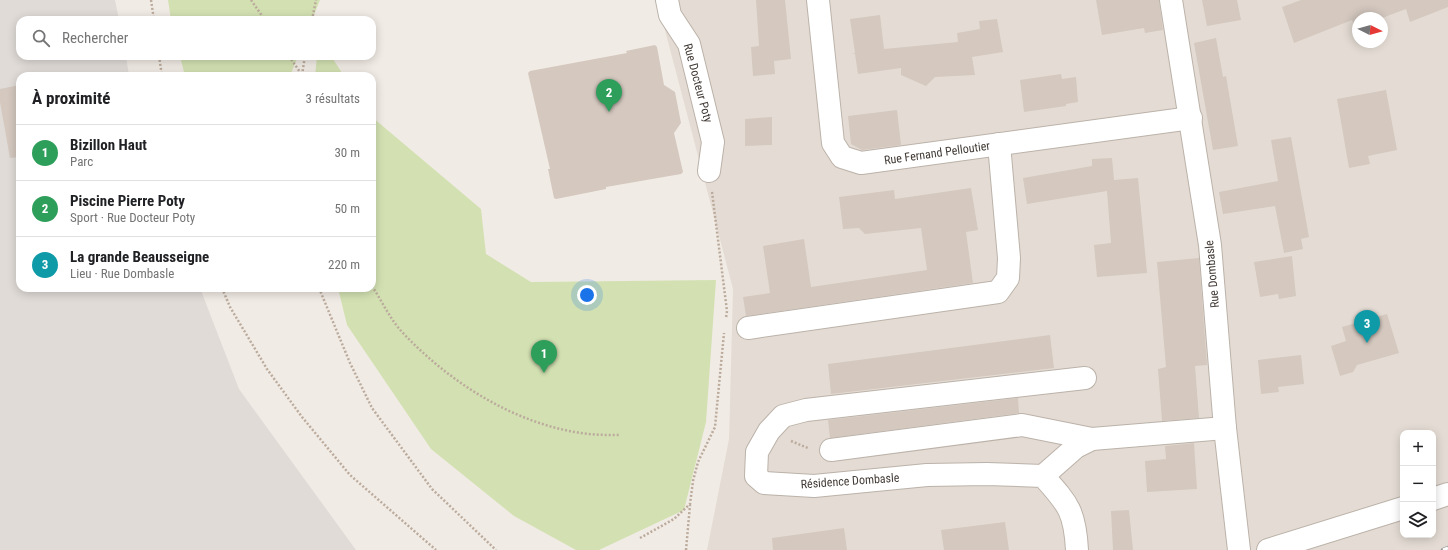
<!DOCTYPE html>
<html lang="fr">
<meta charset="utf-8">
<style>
:root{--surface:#fff;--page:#f6f6f6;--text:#202124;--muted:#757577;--line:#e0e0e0;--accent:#e12c2d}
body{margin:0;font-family:"Roboto Condensed",sans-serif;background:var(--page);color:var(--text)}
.controls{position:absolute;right:12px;bottom:12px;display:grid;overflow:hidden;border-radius:8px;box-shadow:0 2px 10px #0003}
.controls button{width:36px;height:36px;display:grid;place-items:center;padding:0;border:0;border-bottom:1px solid var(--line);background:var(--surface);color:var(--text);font:20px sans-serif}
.compass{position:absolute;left:1352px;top:12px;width:36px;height:36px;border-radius:50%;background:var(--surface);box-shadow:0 2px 10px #0003;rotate:95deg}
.you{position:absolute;left:587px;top:295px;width:14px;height:14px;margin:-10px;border:3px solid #fff;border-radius:50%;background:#1a73e8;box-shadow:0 0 0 6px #1a73e833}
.badge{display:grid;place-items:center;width:26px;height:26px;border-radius:50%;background:var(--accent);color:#fff;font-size:13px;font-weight:700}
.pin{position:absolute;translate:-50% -33px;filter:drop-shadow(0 1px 2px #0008)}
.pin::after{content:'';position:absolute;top:21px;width:14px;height:12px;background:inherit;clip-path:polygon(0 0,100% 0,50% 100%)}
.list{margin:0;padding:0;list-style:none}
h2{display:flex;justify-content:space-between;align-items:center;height:52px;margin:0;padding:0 16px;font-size:17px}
h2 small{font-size:13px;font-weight:400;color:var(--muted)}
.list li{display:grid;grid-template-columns:26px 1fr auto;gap:12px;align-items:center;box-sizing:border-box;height:56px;padding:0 16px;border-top:1px solid var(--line)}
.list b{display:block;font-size:15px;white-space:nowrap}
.list p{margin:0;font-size:13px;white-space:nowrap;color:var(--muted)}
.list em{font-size:13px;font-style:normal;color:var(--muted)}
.icon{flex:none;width:22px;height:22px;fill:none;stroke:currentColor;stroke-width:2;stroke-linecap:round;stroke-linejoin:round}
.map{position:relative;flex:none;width:1448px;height:550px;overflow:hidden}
.search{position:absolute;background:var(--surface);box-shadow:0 2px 10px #0003;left:16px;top:16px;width:360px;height:44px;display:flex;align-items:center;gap:10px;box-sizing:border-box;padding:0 14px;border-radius:12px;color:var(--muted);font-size:15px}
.panel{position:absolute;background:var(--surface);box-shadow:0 2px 10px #0003;left:16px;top:72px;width:360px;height:220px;border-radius:12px}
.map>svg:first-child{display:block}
.residential{fill:#e4dcd4;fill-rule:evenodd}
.industrial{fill:#e0dbd7}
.green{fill:#d3e1b2}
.building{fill:#d4c8bf}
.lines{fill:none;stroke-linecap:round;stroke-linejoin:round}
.minor-casing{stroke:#bbb2a9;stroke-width:24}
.path{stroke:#bbab9c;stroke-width:2.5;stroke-dasharray:2 2;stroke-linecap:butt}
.minor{stroke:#fff;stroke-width:22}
.rail-casing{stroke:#949494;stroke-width:4.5}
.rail{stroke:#fff;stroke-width:3;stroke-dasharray:9;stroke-linecap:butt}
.labels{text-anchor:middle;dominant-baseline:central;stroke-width:3;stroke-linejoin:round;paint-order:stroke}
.street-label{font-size:12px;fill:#423b36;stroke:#fff}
</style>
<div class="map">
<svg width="1448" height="550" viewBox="0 0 1448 550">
<rect width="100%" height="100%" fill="#f1ebe5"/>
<path class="residential" d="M657,0H1448V550H707L729,439L733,289ZM1358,18H1382V42H1358ZM1403,433H1433V535H1403Z"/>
<polygon class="industrial" points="0,0 115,0 119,20 20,20 20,56 126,56 129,76 20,76 20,288 200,288 239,389 356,550 0,550"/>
<g class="green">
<polygon points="168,0 320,0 312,20 171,20"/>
<polygon points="180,56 298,56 290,76 185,76"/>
<polygon points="317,56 331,56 344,76 315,76"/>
<polygon points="372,117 481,209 486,254 531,282 716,280 706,422 684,510 599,550 576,550 514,516 431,449 347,325 338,288 372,288"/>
</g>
<g class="building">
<polygon points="756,0 785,0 791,59 774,61 775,74 753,76 751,47 759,46"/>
<polygon points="1096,0 1159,0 1163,30 1145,33 1144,28 1102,35"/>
<polygon points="1202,0 1237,0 1241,20 1207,26"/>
<polygon points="1301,0 1448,0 1448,7 1410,22 1406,9 1382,18 1358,18 1358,27 1356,28 1352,20 1294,43 1282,7"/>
<polygon points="880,15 884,49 958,42 957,33 980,29 979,21 997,19 1003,52 972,57 975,75 935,77 926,86 901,75 901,68 858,74 855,54 852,53 855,53 850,19"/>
<polygon points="1216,38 1223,77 1226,76 1238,146 1213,150 1194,43"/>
<polygon points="655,45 657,47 664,85 675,92 681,123 674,133 683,172 681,174 606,187 606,189 556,199 554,198 548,169 550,169 528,73 530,71 627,53 626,51"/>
<polygon points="1061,74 1062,79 1076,77 1078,102 1066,104 1066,106 1024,112 1020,80"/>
<polygon points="20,85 20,157 10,158 0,102 0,89"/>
<polygon points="1386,90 1397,150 1368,156 1370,164 1349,168 1337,99"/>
<polygon points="897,110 901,145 862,150 851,144 848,116"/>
<polygon points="772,117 772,145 745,146 745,119"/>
<polygon points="1291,137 1309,237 1301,239 1303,249 1284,253 1275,206 1223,214 1219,192 1278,181 1271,140"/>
<polygon points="1112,158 1114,180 1138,178 1147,273 1097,277 1094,245 1111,243 1107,191 1027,204 1023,178 1092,166 1092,159"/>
<polygon points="971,188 978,230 966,232 973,283 746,316 743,297 770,293 763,246 804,239 811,287 927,270 921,228 865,234 859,228 843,229 839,197 894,190 895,199"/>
<polygon points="1292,256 1296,296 1279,299 1278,294 1260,297 1254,262"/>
<polygon points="1199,258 1207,365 1195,366 1199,418 1162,421 1158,369 1166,367 1157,262"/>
<polygon points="1387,314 1399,353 1357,365 1353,372 1340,376 1331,346 1346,341 1342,327"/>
<polygon points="1050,335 1054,368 831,394 828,364"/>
<polygon points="1301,355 1304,384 1278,387 1279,392 1261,394 1258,360"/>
<polygon points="1018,398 1019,413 830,438 828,420"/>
<polygon points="1194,443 1197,489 1147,492 1145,461 1166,459 1165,446"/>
<polygon points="1129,510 1133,550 1113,550 1111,511"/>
<polygon points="1005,522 1009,550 944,550 941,530"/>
<polygon points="844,528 847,550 773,550 772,538"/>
</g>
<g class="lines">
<defs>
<g id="minor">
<polyline points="667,0 670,15 689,44 713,142 709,171"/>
<polyline points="818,0 833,143 842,157 861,163 1191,118"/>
<polyline points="1171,0 1210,245 1225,428 1239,550"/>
<polyline points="748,328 998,292 1008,278 1009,258 999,144"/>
<polyline points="831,450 1022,425 1092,439"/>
<polyline points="1043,476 1076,447 1092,439 1225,428"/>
<polyline points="1433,499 1448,494"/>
<path d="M1077,550C1075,511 1068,504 1043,476L987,474L927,475L814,486L764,483L756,476L757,452L769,431L783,416L806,410L1085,378"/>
<polyline points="1268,550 1403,508"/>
</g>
</defs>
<use href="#minor" class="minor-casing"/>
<g class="path">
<polyline points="151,0 154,20"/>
<polyline points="251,0 265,20"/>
<polyline points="312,20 316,0"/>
<polyline points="159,56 162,76"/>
<polyline points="289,56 302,75"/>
<polyline points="302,75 305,56"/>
<polyline points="302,76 313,76"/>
<polyline points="712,192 727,311 726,318"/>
<path d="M372,286C382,301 390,319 402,332C449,382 513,423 581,433C594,435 607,435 620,435"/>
<polyline points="222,288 230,307 267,369 302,417 350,475 436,550"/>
<polyline points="319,288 350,363 372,408 432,489 496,550"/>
<polyline points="791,441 808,448"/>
<polyline points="640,538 674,519 690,504 693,481 698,462 715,427 724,333"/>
<polyline points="686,550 690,505"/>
</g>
<use href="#minor" class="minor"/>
<defs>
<polyline id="rail" points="1443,550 1448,548"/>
</defs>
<use href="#rail" class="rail-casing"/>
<use href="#rail" class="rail"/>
</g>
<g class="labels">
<g class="street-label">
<text transform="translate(698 83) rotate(75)">Rue Docteur Poty</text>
<text transform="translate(937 153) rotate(-8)">Rue Fernand Pelloutier</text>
<text transform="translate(1212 274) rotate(-95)">Rue Dombasle</text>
<text transform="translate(850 481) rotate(-4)">Résidence Dombasle</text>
</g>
</g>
</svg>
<div class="controls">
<button>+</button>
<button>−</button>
<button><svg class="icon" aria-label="layers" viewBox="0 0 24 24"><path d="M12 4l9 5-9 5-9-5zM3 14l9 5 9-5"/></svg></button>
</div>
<svg class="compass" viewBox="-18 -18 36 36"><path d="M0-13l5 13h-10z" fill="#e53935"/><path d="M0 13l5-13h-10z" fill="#757577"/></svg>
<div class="you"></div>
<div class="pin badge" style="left:544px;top:373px;background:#2e9e5b">1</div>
<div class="pin badge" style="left:609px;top:112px;background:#2e9e5b">2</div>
<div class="pin badge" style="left:1367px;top:343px;background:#0f9aa8">3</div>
<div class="search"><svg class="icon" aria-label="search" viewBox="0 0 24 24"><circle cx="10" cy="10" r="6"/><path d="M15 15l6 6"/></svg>Rechercher</div>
<section class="panel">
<h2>À proximité<small>3 résultats</small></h2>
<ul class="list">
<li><span class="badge" style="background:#2e9e5b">1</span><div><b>Bizillon Haut</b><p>Parc</p></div><em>30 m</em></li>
<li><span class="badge" style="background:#2e9e5b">2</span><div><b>Piscine Pierre Poty</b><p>Sport · Rue Docteur Poty</p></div><em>50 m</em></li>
<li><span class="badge" style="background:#0f9aa8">3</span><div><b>La grande Beausseigne</b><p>Lieu · Rue Dombasle</p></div><em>220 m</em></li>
</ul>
</section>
</div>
